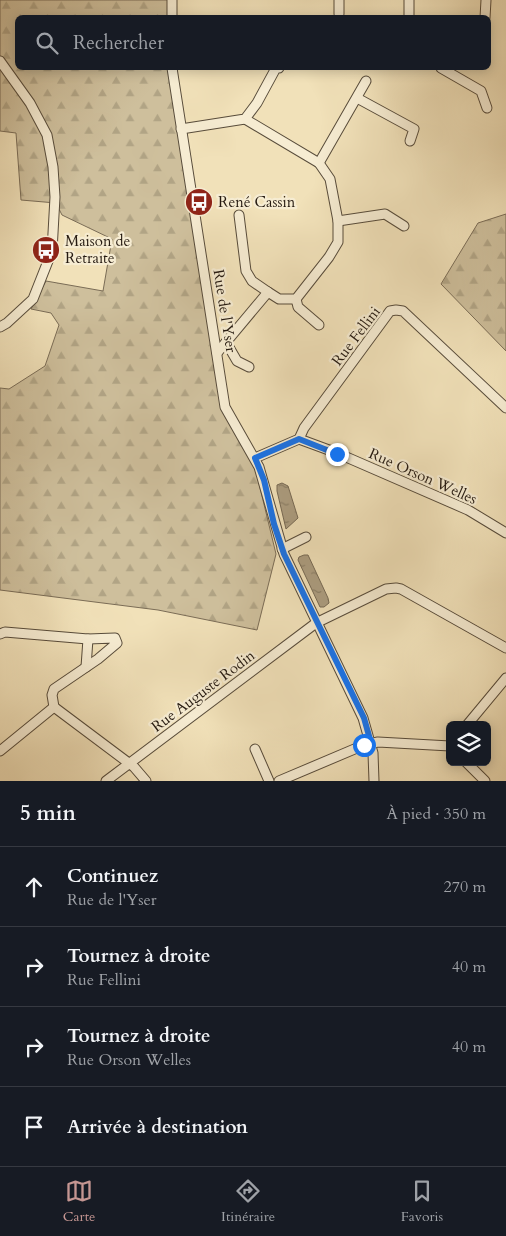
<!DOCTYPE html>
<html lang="fr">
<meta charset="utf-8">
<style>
:root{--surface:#171b24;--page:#242831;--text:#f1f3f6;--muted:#9ea1a6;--line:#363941;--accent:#c59692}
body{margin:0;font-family:Cardo,serif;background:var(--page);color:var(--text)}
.controls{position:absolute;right:15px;bottom:15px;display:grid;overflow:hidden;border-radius:8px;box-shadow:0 2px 12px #0003}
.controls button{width:45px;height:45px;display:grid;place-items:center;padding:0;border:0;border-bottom:1px solid var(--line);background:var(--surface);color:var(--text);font:25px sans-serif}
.stop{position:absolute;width:15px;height:15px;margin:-11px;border:4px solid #1a73e8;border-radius:50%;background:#fff}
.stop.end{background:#1a73e8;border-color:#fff;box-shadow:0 1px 5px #0008}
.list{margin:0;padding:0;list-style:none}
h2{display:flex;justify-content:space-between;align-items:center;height:65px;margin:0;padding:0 20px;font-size:21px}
h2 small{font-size:16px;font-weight:400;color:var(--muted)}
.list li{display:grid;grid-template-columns:32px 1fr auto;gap:15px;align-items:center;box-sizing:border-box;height:80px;padding:0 20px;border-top:1px solid var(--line)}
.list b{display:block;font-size:19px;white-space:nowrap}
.list p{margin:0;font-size:16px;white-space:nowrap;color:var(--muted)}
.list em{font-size:16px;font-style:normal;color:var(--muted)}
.icon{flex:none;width:28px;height:28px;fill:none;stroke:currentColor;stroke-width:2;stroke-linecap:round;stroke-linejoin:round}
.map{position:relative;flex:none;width:506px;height:781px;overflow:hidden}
.search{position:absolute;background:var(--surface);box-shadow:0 2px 12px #0003;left:15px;right:15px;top:15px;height:55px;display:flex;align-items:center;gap:12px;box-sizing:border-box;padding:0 18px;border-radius:8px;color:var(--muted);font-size:19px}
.sheet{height:385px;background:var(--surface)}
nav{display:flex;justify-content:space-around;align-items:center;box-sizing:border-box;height:70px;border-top:1px solid var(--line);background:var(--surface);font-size:14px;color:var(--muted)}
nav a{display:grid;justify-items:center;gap:2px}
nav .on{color:var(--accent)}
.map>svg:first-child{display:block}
.forest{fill:url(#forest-firs);stroke:#7a6c56}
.water{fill:url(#water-ripples);stroke:#766954}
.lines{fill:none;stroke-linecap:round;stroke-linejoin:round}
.minor-casing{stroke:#584c3b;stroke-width:11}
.minor{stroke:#f6ecd2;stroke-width:9}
.route{stroke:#1a73e8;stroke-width:6}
.labels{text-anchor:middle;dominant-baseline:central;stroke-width:4.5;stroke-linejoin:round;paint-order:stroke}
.poi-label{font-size:15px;fill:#251a11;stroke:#f6ecd2;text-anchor:start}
.street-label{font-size:15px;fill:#251a11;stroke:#f6ecd2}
</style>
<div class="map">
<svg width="506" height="781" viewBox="0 0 506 781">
<defs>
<pattern id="forest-firs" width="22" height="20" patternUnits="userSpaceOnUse" patternTransform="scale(1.25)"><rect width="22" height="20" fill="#cebf9c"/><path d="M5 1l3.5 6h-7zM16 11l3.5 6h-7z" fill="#b1a485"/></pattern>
<pattern id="water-ripples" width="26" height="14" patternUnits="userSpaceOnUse" patternTransform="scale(1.25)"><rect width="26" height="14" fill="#ac9d80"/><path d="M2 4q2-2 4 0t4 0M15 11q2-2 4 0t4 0" fill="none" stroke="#8c7f67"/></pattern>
</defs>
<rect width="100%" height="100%" fill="#f1e1b9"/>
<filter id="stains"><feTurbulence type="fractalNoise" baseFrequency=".004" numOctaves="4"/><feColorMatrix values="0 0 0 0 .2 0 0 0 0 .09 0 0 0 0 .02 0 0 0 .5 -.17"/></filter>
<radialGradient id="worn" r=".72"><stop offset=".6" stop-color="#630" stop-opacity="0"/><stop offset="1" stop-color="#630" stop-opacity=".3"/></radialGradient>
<g class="forest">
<polygon points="0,0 171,0 171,17 18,18 18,68 170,68 199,242 223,413 255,467 276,554 257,630 158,610 0,590 0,388 9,389 45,366 59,325 51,313 31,309 46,281 103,291 112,239 62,215 56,203 21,200 16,133 0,131"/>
<polygon points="506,214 506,351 441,284 478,223"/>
</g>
<g class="water">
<polygon points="282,483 288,486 298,518 286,529 277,491 277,485"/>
<polygon points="304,555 308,555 328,598 329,603 324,607 320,607 298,560 299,557"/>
</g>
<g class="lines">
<defs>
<g id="minor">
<polyline points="339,0 339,14"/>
<polyline points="409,0 409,18"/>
<polyline points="172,18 172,0"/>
<polyline points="485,18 486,0"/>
<polyline points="0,61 30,103 47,135 53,167 55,197 52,251 33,299 7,323 0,327"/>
<polyline points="172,68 225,407 259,467 284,554 363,718 373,753 374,781"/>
<polyline points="441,68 481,91 487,108"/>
<polyline points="357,98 414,129 410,141"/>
<polyline points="245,119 319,163 330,179 338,221 385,214 404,226"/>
<polyline points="181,129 245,119 257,103 276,68 279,68"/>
<polyline points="319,163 366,81"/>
<polyline points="239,215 246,271 252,281 268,292"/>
<polyline points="296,299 298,307 319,325"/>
<polyline points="226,342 237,361 249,367"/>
<polyline points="217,353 268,292 279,299 296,299 329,257 338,242 338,221"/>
<polyline points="299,439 337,453 468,510 506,533"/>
<polyline points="255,458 299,439 304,428 390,311 396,310 403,311 506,408"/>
<polyline points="282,549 306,537"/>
<polyline points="0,634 5,632 88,639 115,638 117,643 98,659 54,689 52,695 54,707"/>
<polyline points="86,667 88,639"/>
<polyline points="54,707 134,767 146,781"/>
<polyline points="467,725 506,678"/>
<polyline points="255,749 269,781"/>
<polyline points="0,751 54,707"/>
<polyline points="466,762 485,781"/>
<polyline points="106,781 316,623 386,589 396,588 401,589 506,648"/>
<polyline points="279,781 364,745 378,742 450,746"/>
</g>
</defs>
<use href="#minor" class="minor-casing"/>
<use href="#minor" class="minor"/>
</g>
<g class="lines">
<polyline class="route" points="337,454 299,439 255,458 264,480 274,524 284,554 364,718 371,743 364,745"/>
</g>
<defs>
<symbol id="bus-disc" viewBox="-11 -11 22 22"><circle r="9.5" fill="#8f2418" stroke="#f6ecd2"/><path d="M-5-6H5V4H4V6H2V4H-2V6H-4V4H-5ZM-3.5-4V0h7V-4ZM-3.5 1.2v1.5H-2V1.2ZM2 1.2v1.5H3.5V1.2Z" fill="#fff"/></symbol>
</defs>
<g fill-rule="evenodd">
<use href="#bus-disc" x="183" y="186" width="32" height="32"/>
<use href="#bus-disc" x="30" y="234" width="32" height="32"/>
</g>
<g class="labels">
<g class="poi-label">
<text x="218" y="202">René Cassin</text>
<text x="65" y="241">Maison de<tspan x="65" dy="17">Retraite</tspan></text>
</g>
<g class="street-label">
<text transform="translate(225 311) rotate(81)">Rue de l'Yser</text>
<text transform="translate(356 336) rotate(-53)">Rue Fellini</text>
<text transform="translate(423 476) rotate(24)">Rue Orson Welles</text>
<text transform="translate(203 691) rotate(-37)">Rue Auguste Rodin</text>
</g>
</g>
<rect width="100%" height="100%" filter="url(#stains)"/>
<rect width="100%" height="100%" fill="url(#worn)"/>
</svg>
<div class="controls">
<button><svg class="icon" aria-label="layers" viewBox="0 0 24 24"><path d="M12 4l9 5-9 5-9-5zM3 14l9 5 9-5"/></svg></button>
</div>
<div class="stop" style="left:364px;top:745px"></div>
<div class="stop end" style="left:337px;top:454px"></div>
<div class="search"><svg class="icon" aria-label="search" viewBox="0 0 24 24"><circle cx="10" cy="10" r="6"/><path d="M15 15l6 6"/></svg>Rechercher</div>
</div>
<section class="sheet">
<h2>5 min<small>À pied · 350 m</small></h2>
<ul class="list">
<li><svg class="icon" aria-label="ahead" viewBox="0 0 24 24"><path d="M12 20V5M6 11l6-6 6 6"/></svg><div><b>Continuez</b><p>Rue de l'Yser</p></div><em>270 m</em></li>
<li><svg class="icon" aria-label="right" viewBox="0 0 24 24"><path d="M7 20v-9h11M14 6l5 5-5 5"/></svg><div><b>Tournez à droite</b><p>Rue Fellini</p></div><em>40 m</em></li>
<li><svg class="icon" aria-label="right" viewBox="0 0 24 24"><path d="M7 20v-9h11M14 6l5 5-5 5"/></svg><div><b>Tournez à droite</b><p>Rue Orson Welles</p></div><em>40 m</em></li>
<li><svg class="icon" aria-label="arrive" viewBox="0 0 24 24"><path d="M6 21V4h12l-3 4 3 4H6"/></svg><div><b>Arrivée à destination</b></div></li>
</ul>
</section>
<nav>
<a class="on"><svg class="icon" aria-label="map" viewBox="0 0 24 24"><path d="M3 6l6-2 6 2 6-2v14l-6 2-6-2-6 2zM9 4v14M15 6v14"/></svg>Carte</a>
<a><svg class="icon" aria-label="directions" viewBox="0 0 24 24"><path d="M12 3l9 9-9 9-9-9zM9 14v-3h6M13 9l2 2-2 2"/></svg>Itinéraire</a>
<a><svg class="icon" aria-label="saved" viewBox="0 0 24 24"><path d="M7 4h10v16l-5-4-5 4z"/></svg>Favoris</a>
</nav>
